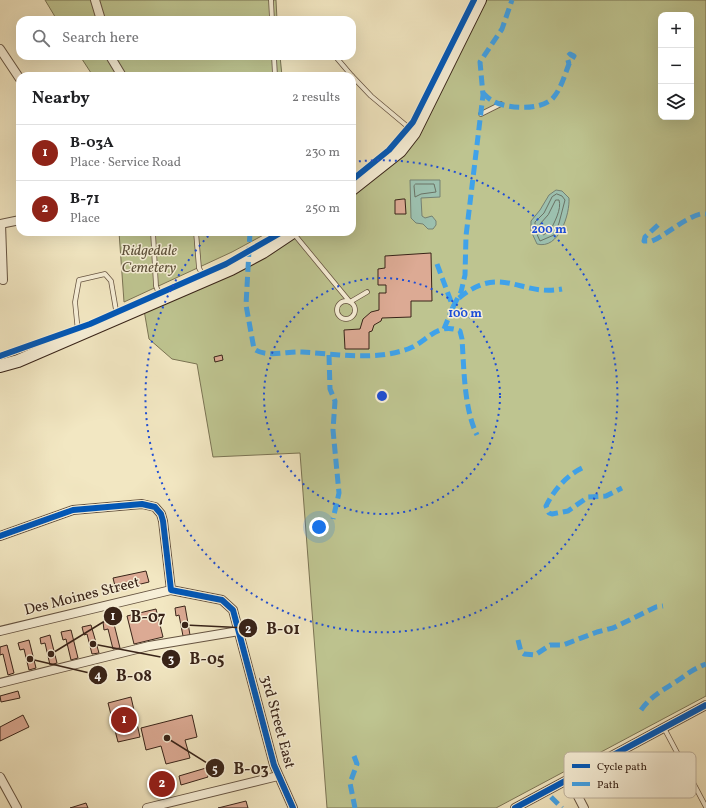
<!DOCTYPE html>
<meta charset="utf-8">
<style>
:root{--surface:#fff;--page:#f2f2f2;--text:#202124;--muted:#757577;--line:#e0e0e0;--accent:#8f2418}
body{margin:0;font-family:Vollkorn,serif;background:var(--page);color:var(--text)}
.controls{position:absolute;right:12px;top:12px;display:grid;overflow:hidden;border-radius:8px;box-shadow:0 4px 16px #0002}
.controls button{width:36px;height:36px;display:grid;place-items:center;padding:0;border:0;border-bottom:1px solid var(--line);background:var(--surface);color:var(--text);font:20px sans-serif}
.you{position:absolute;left:319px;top:527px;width:14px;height:14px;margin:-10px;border:3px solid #fff;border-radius:50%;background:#1a73e8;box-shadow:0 0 0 6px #1a73e833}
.badge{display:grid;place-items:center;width:26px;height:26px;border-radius:50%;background:var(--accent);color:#fff;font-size:13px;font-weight:700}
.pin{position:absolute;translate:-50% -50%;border:2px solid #fff;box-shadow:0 1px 4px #0006}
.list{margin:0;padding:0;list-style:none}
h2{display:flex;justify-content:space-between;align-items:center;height:52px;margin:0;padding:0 16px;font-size:17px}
h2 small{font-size:13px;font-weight:400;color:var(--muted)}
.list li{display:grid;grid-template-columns:26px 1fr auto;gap:12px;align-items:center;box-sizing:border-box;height:56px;padding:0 16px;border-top:1px solid var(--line)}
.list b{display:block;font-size:15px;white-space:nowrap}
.list p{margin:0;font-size:13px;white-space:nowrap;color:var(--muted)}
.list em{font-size:13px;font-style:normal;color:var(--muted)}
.icon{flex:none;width:22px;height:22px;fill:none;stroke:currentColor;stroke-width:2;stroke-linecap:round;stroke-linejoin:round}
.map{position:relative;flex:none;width:706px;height:808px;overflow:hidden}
.search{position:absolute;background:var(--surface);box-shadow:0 4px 16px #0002;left:16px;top:16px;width:340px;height:44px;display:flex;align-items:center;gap:10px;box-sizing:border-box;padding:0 14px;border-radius:12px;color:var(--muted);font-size:15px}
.panel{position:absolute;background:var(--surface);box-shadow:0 4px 16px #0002;left:16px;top:72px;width:340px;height:164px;border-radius:12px}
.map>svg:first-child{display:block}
.green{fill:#bec490;stroke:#7b7454;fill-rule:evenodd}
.water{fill:#9cc0af;stroke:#748173}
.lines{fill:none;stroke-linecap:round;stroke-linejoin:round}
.shore{stroke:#6a7264;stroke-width:1}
.building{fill:#dcaa94;stroke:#382318}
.service-casing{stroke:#665442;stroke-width:5.5}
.minor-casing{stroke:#665442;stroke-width:10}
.secondary-casing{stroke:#382318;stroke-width:14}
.service{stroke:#f7efd7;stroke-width:4}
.minor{stroke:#f7efd7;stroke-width:8}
.secondary{stroke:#f7efd7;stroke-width:12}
.quiet{stroke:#3fa2ea;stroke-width:5;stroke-dasharray:10 5;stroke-linecap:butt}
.cycleway-casing{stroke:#f7efd7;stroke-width:8}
.cycleway{stroke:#0057b8;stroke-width:6}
.ring{fill:none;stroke:#1d4ed8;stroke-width:2;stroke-dasharray:2 4}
.labels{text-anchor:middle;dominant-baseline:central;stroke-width:3;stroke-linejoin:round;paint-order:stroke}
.park-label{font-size:15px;font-style:italic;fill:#60533c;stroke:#f7efd7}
.street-label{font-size:15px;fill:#382318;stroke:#f7efd7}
.key{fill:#f7efd7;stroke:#beb29e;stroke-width:1}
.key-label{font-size:11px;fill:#382318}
.centre{fill:#1d4ed8;stroke:#f7efd7;stroke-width:2}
.ring-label{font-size:12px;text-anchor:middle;font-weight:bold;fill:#1d4ed8;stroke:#f7efd7;stroke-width:3;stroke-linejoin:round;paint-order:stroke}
.leader{fill:none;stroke:#382318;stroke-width:1.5}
.callout-dot{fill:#382318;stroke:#f7efd7;stroke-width:1.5}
.mark-label{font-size:12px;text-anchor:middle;font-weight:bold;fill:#fff}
.callout-label{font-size:16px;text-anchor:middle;font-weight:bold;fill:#382318;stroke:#f7efd7;stroke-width:3;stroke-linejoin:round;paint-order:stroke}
</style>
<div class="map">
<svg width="706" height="808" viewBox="0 0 706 808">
<rect width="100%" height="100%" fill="#f2e7c2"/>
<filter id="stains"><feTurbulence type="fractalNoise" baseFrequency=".005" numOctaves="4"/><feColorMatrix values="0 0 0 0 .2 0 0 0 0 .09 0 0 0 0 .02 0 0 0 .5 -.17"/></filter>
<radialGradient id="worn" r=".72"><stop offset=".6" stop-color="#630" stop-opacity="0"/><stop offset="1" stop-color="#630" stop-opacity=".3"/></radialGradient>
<g class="green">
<polygon points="45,0 276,0 277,20 57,20"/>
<path d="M484,0H706V696L496,808H327L300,453L213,457L197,364L172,359L149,339L144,310L299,232H352V193L394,161ZM661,15H691V117H661Z"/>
<polygon points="80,56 280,56 282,76 93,76"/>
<polygon points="119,232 269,232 232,252 124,302"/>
</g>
<g class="water">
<polygon points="410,180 440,180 440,197 421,198 422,216 425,218 432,216 436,221 436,225 433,229 428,229 423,224 416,223 411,218"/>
<path d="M556,190L562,191L569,198C570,214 559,250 537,244L531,231V221L540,210L549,195Z"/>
</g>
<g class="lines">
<g class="shore">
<polygon points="416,184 434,184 436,192 421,194 415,197 414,186"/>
<polygon points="557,194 562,196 565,200 559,223 554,235 540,241 535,230 535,222 544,213 552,197"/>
<path d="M556,200H559C562,209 554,223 550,231L543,235L540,224L548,215Z"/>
</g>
</g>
<g class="building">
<polygon points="403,199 405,199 406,214 395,214 395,200"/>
<polygon points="431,253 432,301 411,301 411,317 382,318 381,321 374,325 372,331 369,332 369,349 345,349 344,330 360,329 363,319 371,312 379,310 379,293 386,293 386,285 378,285 378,269 385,268 385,256"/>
<polygon points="222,355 223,360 215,362 214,357"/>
<polygon points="146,571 149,582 116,590 113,578"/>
<polygon points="185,606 190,635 183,636 179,615 176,616 175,608"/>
<polygon points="156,609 163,637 134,644 127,616"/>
<polygon points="113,620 120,648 113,649 108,629 104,630 103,622"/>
<polygon points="91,625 99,653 92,654 87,634 84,635 82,627"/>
<polygon points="71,630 78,658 71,660 66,639 63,640 61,632"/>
<polygon points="50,635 57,663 50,665 45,643 41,644 40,638"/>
<polygon points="29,640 36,668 29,670 24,649 20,650 18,643"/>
<polygon points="7,645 14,673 8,675 3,654 0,655 0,647"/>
<polygon points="18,691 20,698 1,702 0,696"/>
<polygon points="131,697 140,737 118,742 108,703"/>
<polygon points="23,715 29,727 0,741 0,727"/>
<polygon points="192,715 197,737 185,740 190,758 166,764 161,746 146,750 141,728"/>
<polygon points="206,768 208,777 181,785 179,776"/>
<polygon points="170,778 172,785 154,790 152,784"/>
<polygon points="246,801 248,808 218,808"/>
<polygon points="86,803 88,808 70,808"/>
</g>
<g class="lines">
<defs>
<g id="service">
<polyline points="271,0 272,20"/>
<polyline points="274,56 275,76"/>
<polyline points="335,56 352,76"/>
<polyline points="352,76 371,96 414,132"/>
<polyline points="481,114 501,104"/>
<polyline points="153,232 156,286 161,299"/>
<polyline points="196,232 199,268 205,279"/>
<polyline points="294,234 350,302 367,292"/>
<circle cx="346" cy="310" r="9"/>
<polyline points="78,332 75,302 79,280 105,274 111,281 117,316"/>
<polyline points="664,728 706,807"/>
</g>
<g id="minor">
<polyline points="95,0 101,20"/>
<polyline points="0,49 20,79"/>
<polyline points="110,56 122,76"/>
<polyline points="0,224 20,220"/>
<polyline points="1,224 3,280"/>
<polyline points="0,536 73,510 142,504 155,507 161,514 163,521 171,590 222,600 233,610 274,765 293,808"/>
<polyline points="0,631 171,590"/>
<polyline points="0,683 149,646 239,631"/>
<polyline points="0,777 17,808"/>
<polyline points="569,779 584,808"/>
<polyline points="147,808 278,776"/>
<polyline points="515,808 706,705"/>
</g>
<g id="secondary">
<polyline points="352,189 400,151 414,133 480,0"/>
<polyline points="0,366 18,361 231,269 263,252 293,232"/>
</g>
</defs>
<use href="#service" class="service-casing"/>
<use href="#minor" class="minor-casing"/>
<use href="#secondary" class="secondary-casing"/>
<use href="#service" class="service"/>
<use href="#minor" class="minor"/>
<use href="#secondary" class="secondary"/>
<g class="quiet">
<path d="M483,93C486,96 489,99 493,101C507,109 541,111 553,98C561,89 565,74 569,64L574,56L570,54L567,57L569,64"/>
<path d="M658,225L645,237L644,241H652C665,236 693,211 706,214"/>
<path d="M250,232L246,305L254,349C266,358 288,351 302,352C337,354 374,361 408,349C426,343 437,321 460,331L462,339C464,368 464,409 477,435"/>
<polyline points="437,264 453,307 444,329"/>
<path d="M459,298C502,263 519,297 562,289"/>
<polyline points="453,307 461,292 465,275 466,236 483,95 480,62 502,29 512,0"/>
<polyline points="329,355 330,389 335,401 333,430 339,493 333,519"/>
<path d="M582,468C566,476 554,490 546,506L549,513L552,514L568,511L588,497L606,496L622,488"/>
<polyline points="518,640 521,652 524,654 535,655 550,645 563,645 597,632 613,628 656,607 663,606"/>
<path d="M641,710C652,695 662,691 677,681C689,673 691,670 706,664"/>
<polyline points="354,756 357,764 350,783 355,808"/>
<polyline points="551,797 562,808"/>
</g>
<defs>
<g id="cycleway">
<polyline points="352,180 389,150 413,122 474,0"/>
<polyline points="0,356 90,324 226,264 282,232"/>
<polyline points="0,536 73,510 142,504 155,507 161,514 163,521 171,590 222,600 233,610 274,765 293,808"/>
<polyline points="515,808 706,705"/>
</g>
</defs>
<use href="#cycleway" class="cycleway-casing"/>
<use href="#cycleway" class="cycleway"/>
</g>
<g class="ring">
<circle cx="382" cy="396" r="118"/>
<path d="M353 162A236 236 0 1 1 212 232"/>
</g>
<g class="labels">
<g class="park-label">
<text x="149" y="251">Ridgedale<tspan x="149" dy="17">Cemetery</tspan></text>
</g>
<g class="street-label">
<text transform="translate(82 597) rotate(-14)">Des Moines Street</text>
<text transform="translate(277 722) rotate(75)">3rd Street East</text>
</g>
</g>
<rect x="564" y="752" width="132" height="46" rx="6" class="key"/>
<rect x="572" y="764" width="18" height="4" fill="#0057b8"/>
<rect x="572" y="782" width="18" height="4" fill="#3fa2ea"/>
<g class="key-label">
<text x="597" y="770">Cycle path</text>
<text x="597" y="788">Path</text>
</g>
<circle cx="382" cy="396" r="6" class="centre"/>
<g class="ring-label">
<text x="549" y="233">200 m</text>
<text x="465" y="317">100 m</text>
</g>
<path class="leader" d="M51 654L113 616M185 625L248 628M93 644L171 659M30 659L98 675M167 738L215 768"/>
<g class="callout-dot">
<circle cx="51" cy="654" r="4"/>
<circle cx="185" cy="625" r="4"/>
<circle cx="93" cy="644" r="4"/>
<circle cx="30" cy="659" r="4"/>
<circle cx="167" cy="738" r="4"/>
<circle cx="113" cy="616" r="10"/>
<circle cx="248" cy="628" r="10"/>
<circle cx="171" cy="659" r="10"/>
<circle cx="98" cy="675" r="10"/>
<circle cx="215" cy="768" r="10"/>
</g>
<g class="mark-label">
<text x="113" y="620">1</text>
<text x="248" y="633">2</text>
<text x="171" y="663">3</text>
<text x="98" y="679">4</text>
<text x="215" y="773">5</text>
</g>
<g class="callout-label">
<text x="148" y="622">B-07</text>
<text x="283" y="634">B-01</text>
<text x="207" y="664">B-05</text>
<text x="134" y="681">B-08</text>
<text x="251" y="774">B-03</text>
</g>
<rect width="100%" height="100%" filter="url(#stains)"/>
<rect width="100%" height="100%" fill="url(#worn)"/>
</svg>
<div class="controls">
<button>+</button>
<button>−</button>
<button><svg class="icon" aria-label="layers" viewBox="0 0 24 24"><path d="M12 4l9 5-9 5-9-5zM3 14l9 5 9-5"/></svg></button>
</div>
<div class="you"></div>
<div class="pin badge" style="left:124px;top:720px">1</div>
<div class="pin badge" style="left:162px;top:784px">2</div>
<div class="search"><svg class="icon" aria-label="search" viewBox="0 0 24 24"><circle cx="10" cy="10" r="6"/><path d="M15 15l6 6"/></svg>Search here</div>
<section class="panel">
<h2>Nearby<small>2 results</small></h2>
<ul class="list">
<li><span class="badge">1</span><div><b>B-03A</b><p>Place · Service Road</p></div><em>230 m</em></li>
<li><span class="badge">2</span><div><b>B-71</b><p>Place</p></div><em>250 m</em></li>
</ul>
</section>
</div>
